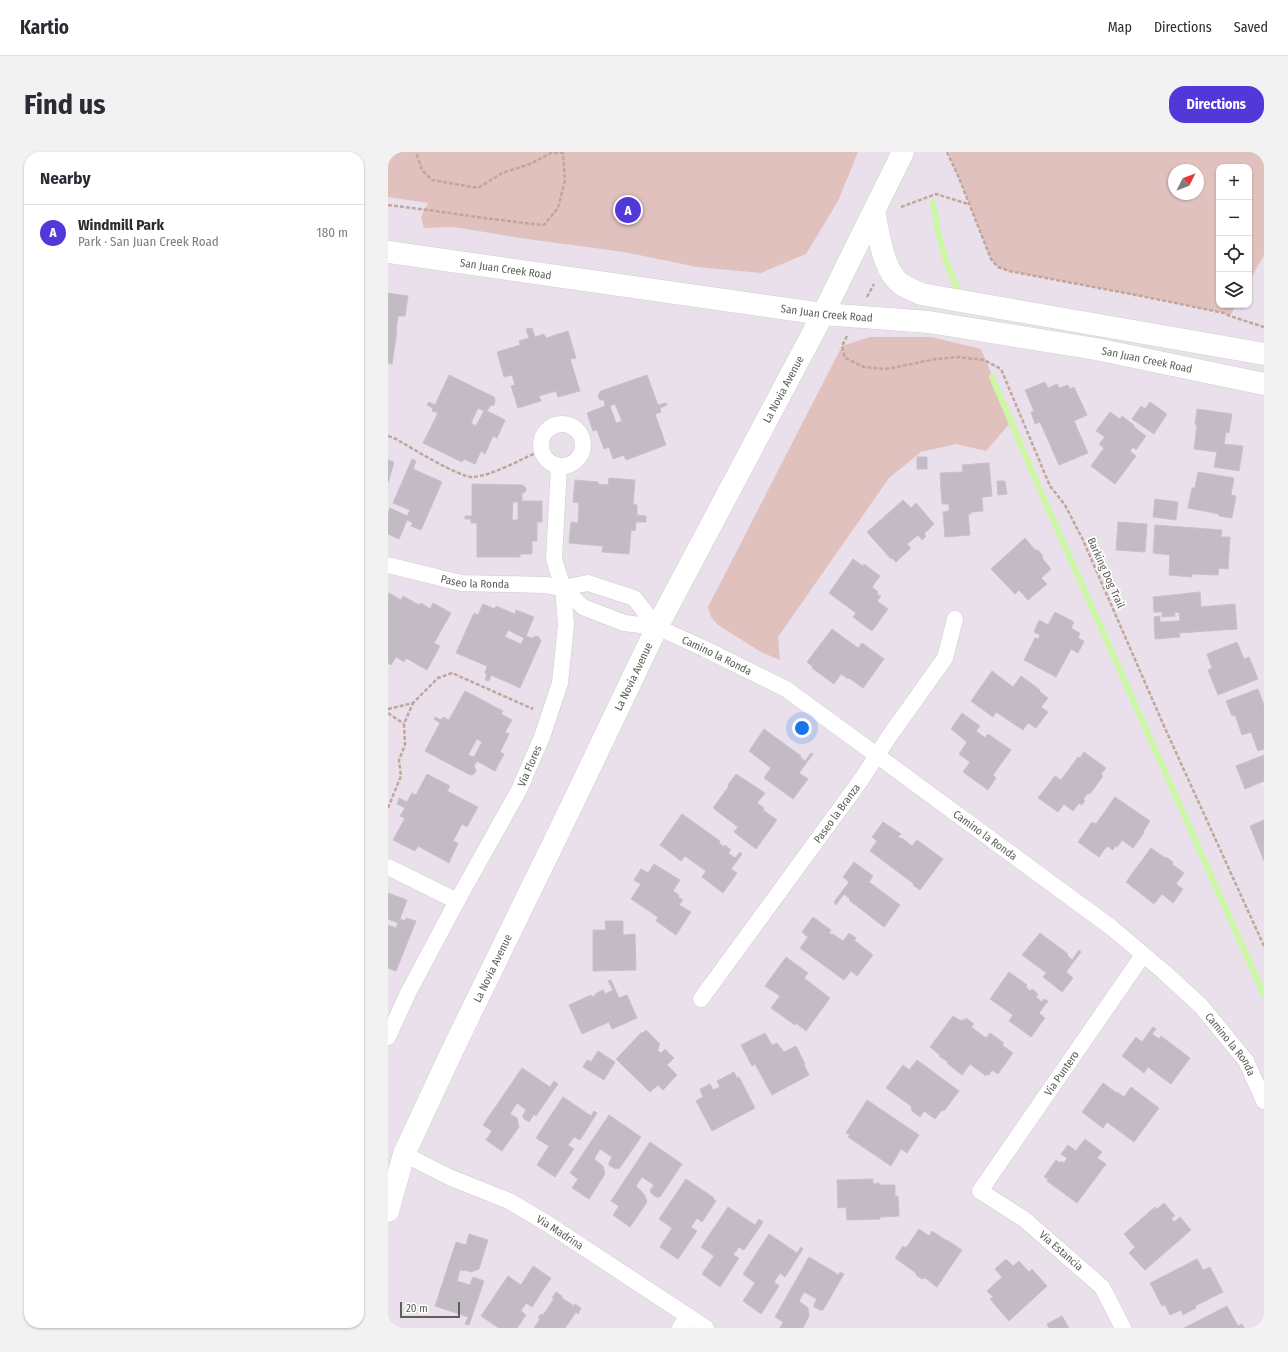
<!DOCTYPE html>
<meta charset="utf-8">
<style>
:root{--surface:#fff;--page:#f2f2f3;--text:#2b2b33;--muted:#7c7c81;--line:#e1e1e2;--accent:#5238d9}
body{margin:0;font-family:"Fira Sans Condensed",sans-serif;background:var(--page);color:var(--text)}
.controls{position:absolute;right:12px;top:12px;display:grid;overflow:hidden;border-radius:8px;box-shadow:0 1px 3px #0004}
.controls button{width:36px;height:36px;display:grid;place-items:center;padding:0;border:0;border-bottom:1px solid var(--line);background:var(--surface);color:var(--text);font:20px sans-serif}
.compass{position:absolute;left:780px;top:12px;width:36px;height:36px;border-radius:50%;background:var(--surface);box-shadow:0 1px 3px #0004;rotate:48deg}
.scale{position:absolute;left:12px;bottom:10px;width:60px;box-sizing:border-box;padding-left:4px;border:2px solid #5c6059;border-top:0;font-size:11px;line-height:14px;white-space:nowrap;color:#5c6059;-webkit-text-stroke:3px #fff;paint-order:stroke}
.you{position:absolute;left:414px;top:576px;width:14px;height:14px;margin:-10px;border:3px solid #fff;border-radius:50%;background:#1a73e8;box-shadow:0 0 0 6px #1a73e833}
.badge{display:grid;place-items:center;width:26px;height:26px;border-radius:50%;background:var(--accent);color:#fff;font-size:13px;font-weight:700}
.pin{position:absolute;translate:-50% -50%;border:2px solid #fff;box-shadow:0 1px 4px #0006}
.list{margin:0;padding:0;list-style:none}
h2{display:flex;justify-content:space-between;align-items:center;height:52px;margin:0;padding:0 16px;font-size:17px}
h2 small{font-size:13px;font-weight:400;color:var(--muted)}
.list li{display:grid;grid-template-columns:26px 1fr auto;gap:12px;align-items:center;box-sizing:border-box;height:56px;padding:0 16px;border-top:1px solid var(--line)}
.list b{display:block;font-size:15px;white-space:nowrap}
.list p{margin:0;font-size:13px;white-space:nowrap;color:var(--muted)}
.list em{font-size:13px;font-style:normal;color:var(--muted)}
.icon{flex:none;width:22px;height:22px;fill:none;stroke:currentColor;stroke-width:2;stroke-linecap:round;stroke-linejoin:round}
.map{position:relative;flex:none;width:876px;height:1176px;overflow:hidden;border-radius:16px}
header{display:flex;align-items:center;gap:24px;box-sizing:border-box;height:56px;padding:0 20px;background:var(--surface);border-bottom:1px solid var(--line)}
header strong{font-size:19px}
nav{display:flex;gap:22px;margin-inline-start:auto;font-size:14px}
.intro{display:flex;align-items:center;justify-content:space-between;box-sizing:border-box;height:96px;padding:0 24px}
h1{margin:0;font-size:28px}
.button{padding:10px 18px;border-radius:16px;background:var(--accent);color:#fff;font-size:14px;font-weight:700}
main{display:flex;gap:24px;padding:0 24px}
aside{flex:1;background:var(--surface);border-radius:16px;box-shadow:0 1px 3px #0004}
.map>svg:first-child{display:block}
.green{fill:#e1c1be;fill-rule:evenodd}
.lines{fill:none;stroke-linecap:round;stroke-linejoin:round}
.stream{stroke:#ccf7a4;stroke-width:6}
.building{fill:#c2bbc3;stroke:#cbbfcf;fill-rule:evenodd}
.street-casing{stroke:#cbcfc9;stroke-width:17}
.secondary-casing{stroke:#cdd3cb;stroke-width:23}
.path{stroke:#c1a799;stroke-width:2.5;stroke-dasharray:4 2;stroke-linecap:butt}
.street{stroke:#fff;stroke-width:16}
.secondary{stroke:#fff;stroke-width:22}
.labels{text-anchor:middle;dominant-baseline:central;stroke-width:3.5;stroke-linejoin:round;paint-order:stroke}
.street-label{font-size:11px;fill:#5c6059;stroke:#fff}
</style>
<header>
<strong>Kartio</strong>
<nav><a>Map</a><a>Directions</a><a>Saved</a></nav>
</header>
<div class="intro"><h1>Find us</h1><a class="button">Directions</a></div>
<main>
<aside>
<h2>Nearby<small></small></h2>
<ul class="list">
<li><span class="badge">A</span><div><b>Windmill Park</b><p>Park · San Juan Creek Road</p></div><em>180 m</em></li>
</ul>
</aside>
<div class="map">
<svg width="876" height="1176" viewBox="0 0 876 1176">
<rect width="100%" height="100%" fill="#e9e0eb"/>
<g class="green">
<polygon points="0,0 470,0 450,49 418,102 373,121 309,115 236,100 139,87 66,75 36,76 33,65 40,51 0,45"/>
<path d="M562,0H876V103L861,130V15H831V153H848L842,164L836,161L753,144L621,119L610,115L603,107L571,26L561,4ZM786,18H810V42H786Z"/>
<polygon points="482,185 543,185 593,197 623,270 598,299 568,292 533,300 501,326 390,485 392,508 373,500 330,473 323,465 320,455 454,194"/>
</g>
<g class="lines">
<g class="stream">
<polyline points="545,51 550,80 558,109 571,141"/>
<polyline points="604,225 659,354 876,843"/>
</g>
</g>
<g class="building">
<polygon points="0,141 20,144 17,164 10,164 8,179 9,179 4,212 0,211"/>
<polygon points="144,176 147,185 156,182 158,186 180,179 188,206 182,207 192,239 170,245 168,239 151,244 153,249 130,256 123,234 127,233 124,223 116,225 109,200 132,193 131,189 141,186 138,177"/>
<path d="M61,223L106,245L107,249L106,253L102,254L99,259L117,268L109,286L105,284L97,302L93,299L87,312L76,307L74,310L35,291L50,261L44,259L45,256L39,253L41,250L47,253ZM90,256L96,259L88,274L83,271Z"/>
<path d="M259,223L270,253L278,251L279,253L272,256L273,260L267,262L278,293L238,308L236,303L225,307L221,295L216,297L209,278L205,279L199,261L217,254L216,248H212L210,243L213,239ZM227,252L234,269L228,271L222,254Z"/>
<polygon points="657,230 660,236 669,232 671,236 680,233 682,237 686,235 699,263 686,269 700,301 671,313 652,270 647,272 643,260 646,259 637,238"/>
<polygon points="762,250 779,262 766,282 744,267 753,254 757,257"/>
<polygon points="809,257 844,262 841,281 838,280 836,292 855,294 851,319 826,315 829,300 806,297 809,273 807,272"/>
<polygon points="722,260 732,267 734,264 746,273 745,274 758,284 748,298 745,295 742,299 748,304 727,332 703,314 716,296 711,292 717,285 708,279"/>
<rect x="529" y="305" width="10" height="12"/>
<polygon points="24,307 28,309 25,317 54,330 33,378 23,374 25,371 19,368 11,387 0,382 0,362 2,356 19,364 22,358 5,351"/>
<polygon points="0,308 6,310 0,331"/>
<polygon points="601,311 604,344 594,345 595,359 583,360 583,362 580,362 582,383 557,385 555,360 561,359 561,352 554,352 552,321 575,320 574,313"/>
<polygon points="810,320 846,326 843,343 848,344 844,366 831,364 831,362 800,356 804,336 807,336"/>
<polygon points="221,326 247,328 245,352 249,353 249,363 258,364 258,370 248,370 247,379 243,378 241,402 214,400 215,394 181,391 183,370 190,371 191,351 185,350 187,328 210,330 210,332 220,333"/>
<polygon points="609,329 617,329 619,342 610,343"/>
<path d="M84,332L135,333L138,336V339L134,342V349H154V370H149V389H144V402H132V405H89V371H83V367H77V364H84ZM125,350H130V368H124Z"/>
<polygon points="767,347 790,350 788,368 765,365"/>
<polygon points="515,348 523,356 528,351 546,372 536,382 538,384 534,388 530,383 519,392 523,396 508,410 504,406 503,407 479,380"/>
<polygon points="730,370 759,372 757,400 728,398"/>
<polygon points="767,373 834,378 833,385 842,385 840,417 831,416 830,423 804,422 804,425 781,423 782,403 765,401"/>
<polygon points="637,386 647,398 650,398 655,404 654,406 663,417 653,426 659,432 640,448 631,438 627,442 603,417"/>
<polygon points="465,407 475,414 476,412 492,424 484,435 490,440 489,442 493,444 489,449 500,457 484,479 465,465 468,461 441,441"/>
<polygon points="812,440 813,455 847,452 849,477 791,481 792,485 767,487 766,465 772,464 772,470 792,469 791,460 786,461 787,464 774,465 774,460 766,460 765,445"/>
<polygon points="1,441 13,448 15,444 31,453 33,451 42,457 45,451 63,461 46,491 52,494 39,518 18,506 16,510 8,505 3,513 0,511 0,444"/>
<path d="M95,452L107,457L108,454L127,462L128,458L146,465L138,484L144,486L148,484L151,485L153,489L132,536L103,523L101,529L97,528L99,522L97,521L99,514L68,501L86,461L90,463ZM120,478L136,486L133,492L117,485Z"/>
<polygon points="667,460 686,470 683,476 692,481 690,486 696,489 690,501 683,497 668,525 636,508 647,486 650,487 652,483 646,480 651,468 660,473"/>
<polygon points="444,477 470,496 474,491 496,507 475,536 461,526 460,527 453,522 446,532 424,516 425,515 419,510"/>
<polygon points="849,490 856,507 861,505 870,527 830,543 820,518 824,516 819,502"/>
<polygon points="604,519 625,535 633,524 652,538 651,539 660,546 653,555 660,560 648,576 640,571 635,578 608,560 605,565 583,549"/>
<polygon points="870,537 876,553 876,597 870,599 863,580 854,583 847,563 844,564 838,549"/>
<path d="M77,539L115,559L113,562L124,568L117,580L121,582L112,600L116,602L107,619L89,609L86,614L88,619L86,622L82,623L37,599L52,571L46,567L47,565L53,568L55,565L61,568ZM89,587L94,590L86,605L80,603Z"/>
<polygon points="574,561 592,574 588,579 597,586 600,582 623,598 605,623 608,626 600,638 575,620 582,610 571,602 579,590 563,577"/>
<polygon points="376,577 413,604 412,605 417,609 423,601 425,602 411,621 420,627 405,647 376,626 383,616 361,599"/>
<polygon points="696,600 718,616 713,622 715,624 702,642 700,641 695,647 697,648 694,653 691,651 685,659 676,652 670,660 650,646 667,624 673,628 690,605 692,606"/>
<polygon points="876,603 876,629 857,637 848,614"/>
<polygon points="39,622 62,634 59,639 90,655 79,675 74,672 65,689 70,691 61,711 30,694 27,699 5,688 17,666 12,664 17,656 9,652 11,646 19,650 24,641 28,643"/>
<polygon points="348,622 377,641 369,651 376,656 375,658 389,668 368,697 346,680 350,675 325,656 341,634 340,633"/>
<polygon points="727,645 762,669 755,680 756,681 745,696 734,688 729,695 727,694 725,698 719,694 711,705 690,690 704,670 708,672"/>
<polygon points="294,662 332,689 331,691 336,695 337,693 343,698 340,701 347,706 352,700 354,702 343,717 349,721 335,741 314,725 318,719 297,704 293,709 272,693"/>
<polygon points="876,668 876,709 862,674"/>
<polygon points="495,670 513,682 510,685 514,687 514,686 524,694 529,688 555,707 532,738 525,733 526,732 482,699 489,689 484,685"/>
<polygon points="763,696 777,706 778,705 785,710 784,712 796,721 788,732 795,737 785,751 774,742 766,752 738,730"/>
<polygon points="466,710 485,724 481,730 512,753 496,775 461,748 462,747 456,742 448,753 446,750 461,730 455,725"/>
<polygon points="266,712 292,728 285,739 291,743 290,745 295,748 291,753 303,760 288,783 268,769 270,765 243,747 253,732 246,728 253,717 260,721"/>
<polygon points="0,741 19,748 12,767 17,769 18,766 28,769 8,819 0,816 0,773 8,776 10,771 0,767"/>
<polygon points="425,765 443,778 441,781 444,783 445,782 455,789 461,781 468,786 466,788 485,803 469,824 463,819 456,828 412,796 420,785 414,780"/>
<polygon points="217,769 235,769 235,783 247,782 248,818 205,819 205,778 218,778"/>
<polygon points="652,781 680,802 679,803 684,808 691,798 693,800 678,820 685,826 674,840 655,825 659,820 658,819 657,820 634,803"/>
<polygon points="398,805 420,821 416,826 442,846 418,879 408,871 407,873 383,856 392,844 377,834"/>
<polygon points="621,820 639,833 638,835 642,839 644,837 650,842 648,845 654,850 656,847 660,849 651,861 657,866 643,885 621,869 625,863 602,847"/>
<polygon points="223,828 231,846 239,843 249,866 224,877 221,870 194,882 181,853 203,843 204,845 208,843 207,842 215,838 217,842 225,838 220,829"/>
<polygon points="565,864 573,869 575,867 577,869 578,866 586,872 583,875 598,886 602,881 616,891 614,893 625,901 610,922 604,918 601,923 599,922 598,924 582,912 574,923 559,911 560,910 551,904 552,903 542,895"/>
<polygon points="765,875 768,877 764,882 771,887 773,884 802,906 783,932 760,915 756,921 734,904 748,885 754,890"/>
<polygon points="258,878 272,892 270,895 271,896 269,898 273,901 277,897 286,906 279,913 289,923 275,938 270,933 262,940 228,907 254,880 255,881"/>
<polygon points="377,881 384,893 389,891 396,900 408,894 417,912 416,913 421,923 384,943 367,912 364,914 353,893"/>
<polygon points="210,899 227,910 216,928 195,915 199,908 203,910"/>
<polygon points="529,908 571,939 556,959 554,958 547,967 536,959 532,965 524,959 523,954 498,936 515,913 521,918"/>
<polygon points="134,916 162,935 166,929 170,932 148,964 146,962 141,970 135,966 135,963 138,958 129,951 122,962 129,966 131,975 114,999 98,988 104,979 95,973"/>
<polygon points="346,920 349,926 351,925 367,956 324,979 308,949 315,945 312,937 322,932 325,938 332,935 329,929"/>
<polygon points="715,931 729,941 729,940 736,945 743,935 771,956 746,990 719,970 715,976 694,960"/>
<polygon points="175,945 203,964 206,959 209,961 192,988 186,985 180,993 186,997 167,1025 149,1013 161,994 148,986"/>
<polygon points="479,948 531,983 519,1001 513,997 503,1014 460,985 462,983 458,981"/>
<polygon points="221,963 253,985 231,1017 229,1016 227,1017 221,1013 221,1011 224,1005 212,997 206,1007 215,1014 217,1022 201,1047 184,1036 190,1027 182,1021"/>
<polygon points="697,987 714,1000 709,1006 718,1012 689,1051 659,1029 660,1027 656,1025 668,1008 672,1011 673,1009 676,1011 679,1006 673,1002 680,993 688,999"/>
<polygon points="262,990 294,1012 272,1045 268,1045 263,1041 262,1038 266,1033 254,1025 248,1034 256,1042 259,1050 242,1075 225,1063 231,1054 223,1049"/>
<polygon points="298,1027 326,1046 325,1047 328,1049 314,1070 309,1066 303,1075 309,1079 290,1107 272,1095 284,1076 271,1067"/>
<polygon points="485,1027 485,1032 491,1031 491,1033 507,1033 507,1044 510,1044 511,1064 492,1065 492,1067 459,1068 458,1055 450,1056 449,1028"/>
<polygon points="776,1051 787,1064 783,1066 786,1070 792,1065 803,1078 757,1118 741,1101 747,1095 736,1082 767,1055 769,1057"/>
<polygon points="340,1055 367,1073 371,1067 375,1070 356,1098 351,1095 345,1103 351,1106 332,1135 314,1122 326,1104 313,1095"/>
<polygon points="531,1077 541,1084 544,1079 559,1089 559,1088 574,1098 549,1135 537,1126 534,1127 528,1123 528,1121 507,1106 515,1094 518,1096"/>
<polygon points="81,1082 100,1088 91,1117 83,1120 76,1118 76,1119 72,1118 69,1129 82,1133 85,1125 96,1129 81,1173 77,1172 80,1165 47,1154 68,1090 78,1093"/>
<polygon points="381,1082 409,1101 413,1095 415,1097 397,1125 392,1121 386,1130 391,1134 373,1162 355,1149 367,1131 355,1122"/>
<polygon points="421,1105 451,1123 452,1120 456,1122 435,1158 432,1158 426,1155 426,1152 429,1147 416,1140 411,1149 420,1156 421,1164 415,1176 392,1176 395,1170 387,1165"/>
<polygon points="618,1107 625,1114 631,1109 641,1120 644,1117 659,1134 621,1169 602,1147 605,1145 599,1139 614,1125 607,1117"/>
<polygon points="809,1107 815,1118 822,1115 835,1140 807,1154 808,1156 795,1163 793,1158 782,1163 777,1153 774,1154 762,1131"/>
<polygon points="145,1114 163,1126 144,1155 138,1151 133,1159 138,1163 129,1176 111,1176 93,1164 120,1124 133,1133"/>
<polygon points="168,1140 174,1144 174,1146 186,1154 187,1152 193,1156 190,1162 188,1160 177,1176 146,1176 152,1167 150,1166 153,1162 155,1163 166,1147 164,1146"/>
<polygon points="839,1154 850,1174 854,1172 856,1176 796,1176"/>
<polygon points="674,1164 681,1176 661,1176 659,1172"/>
</g>
<g class="lines">
<defs>
<g id="street">
<circle cx="174" cy="293" r="21"/>
<path id="s1" d="M0,413L73,431L157,433L175,436L200,431L246,446L269,475"/>
<path id="s2" d="M175,436L195,455L236,471L269,475L317,497L398,537L472,591L724,776L776,820L813,854L858,909L876,949"/>
<polyline points="0,715 69,749"/>
<path id="s3" d="M313,847L473,628L500,586L557,506L567,467"/>
<path id="s4" d="M0,885L20,841L69,749L131,638L154,585L172,531L178,473L175,436L166,407L171,314"/>
<path id="s5" d="M16,1002L61,1025L121,1049L160,1072L318,1176"/>
<polyline points="292,1176 300,1164"/>
<path id="s6" d="M735,1176L714,1135L636,1067L592,1039L755,803"/>
</g>
<g id="secondary">
<path d="M486,59C491,81 494,118 513,132C519,136 527,139 533,142L876,202"/>
<path id="s7" d="M0,100L435,162L541,170L708,197L876,232"/>
<path id="s8" d="M0,1059L16,1002L65,897L183,655L269,475L435,162L515,0"/>
</g>
</defs>
<use href="#street" class="street-casing"/>
<use href="#secondary" class="secondary-casing"/>
<g class="path">
<polyline points="559,0 571,26 603,107 610,115 621,119 753,144 836,161 842,164 876,175"/>
<path d="M0,53C52,59 104,68 156,73L170,56L177,28L175,1H163L142,12L114,21L90,36L44,28L34,18L28,0"/>
<polyline points="513,55 548,42 580,52"/>
<polyline points="479,145 486,132"/>
<polyline points="459,184 454,194 457,206 476,215 498,217 548,207 570,205 596,208 613,217 662,334 677,353 695,388 776,574 876,794"/>
<path d="M0,284L8,287C22,295 72,326 85,325C103,324 136,306 154,298"/>
<polyline points="0,557 25,551 50,526 64,521 145,557"/>
<polyline points="0,561 16,572"/>
<polyline points="0,656 13,624 11,608 17,593 16,572 25,551"/>
</g>
<use href="#street" class="street"/>
<use href="#secondary" class="secondary"/>
</g>
<g class="labels">
<g class="street-label">
<text stroke="none"><textPath href="#s7" startOffset="119">San Juan Creek Road</textPath></text>
<text stroke="none"><textPath href="#s7" startOffset="443">San Juan Creek Road</textPath></text>
<text stroke="none"><textPath href="#s7" startOffset="767">San Juan Creek Road</textPath></text>
<text stroke="none"><textPath href="#s8" startOffset="913">La Novia Avenue</textPath></text>
<text transform="translate(718 421) rotate(66)">Barking Dog Trail</text>
<text stroke="none"><textPath href="#s1" startOffset="89">Paseo la Ronda</textPath></text>
<text stroke="none"><textPath href="#s2" startOffset="171">Camino la Ronda</textPath></text>
<text stroke="none"><textPath href="#s8" startOffset="589">La Novia Avenue</textPath></text>
<text stroke="none"><textPath href="#s4" startOffset="306">Via Flores</textPath></text>
<text stroke="none"><textPath href="#s3" startOffset="230">Paseo la Branza</textPath></text>
<text stroke="none"><textPath href="#s2" startOffset="495">Camino la Ronda</textPath></text>
<text stroke="none"><textPath href="#s8" startOffset="265">La Novia Avenue</textPath></text>
<text stroke="none"><textPath href="#s2" startOffset="819">Camino la Ronda</textPath></text>
<text stroke="none"><textPath href="#s6" startOffset="345">Via Puntero</textPath></text>
<text stroke="none"><textPath href="#s5" startOffset="175">Via Madrina</textPath></text>
<text transform="translate(673 1099) rotate(41)">Via Estancia</text>
</g>
</g>
</svg>
<div class="controls">
<button>+</button>
<button>−</button>
<button><svg class="icon" aria-label="locate" viewBox="0 0 24 24"><circle cx="12" cy="12" r="6"/><path d="M12 2v4M12 18v4M2 12h4M18 12h4"/></svg></button>
<button><svg class="icon" aria-label="layers" viewBox="0 0 24 24"><path d="M12 4l9 5-9 5-9-5zM3 14l9 5 9-5"/></svg></button>
</div>
<svg class="compass" viewBox="-18 -18 36 36"><path d="M0-13l5 13h-10z" fill="#e53935"/><path d="M0 13l5-13h-10z" fill="#7c7c81"/></svg>
<div class="scale">20 m</div>
<div class="you"></div>
<div class="pin badge" style="left:240px;top:58px">A</div>
</div>
</main>
